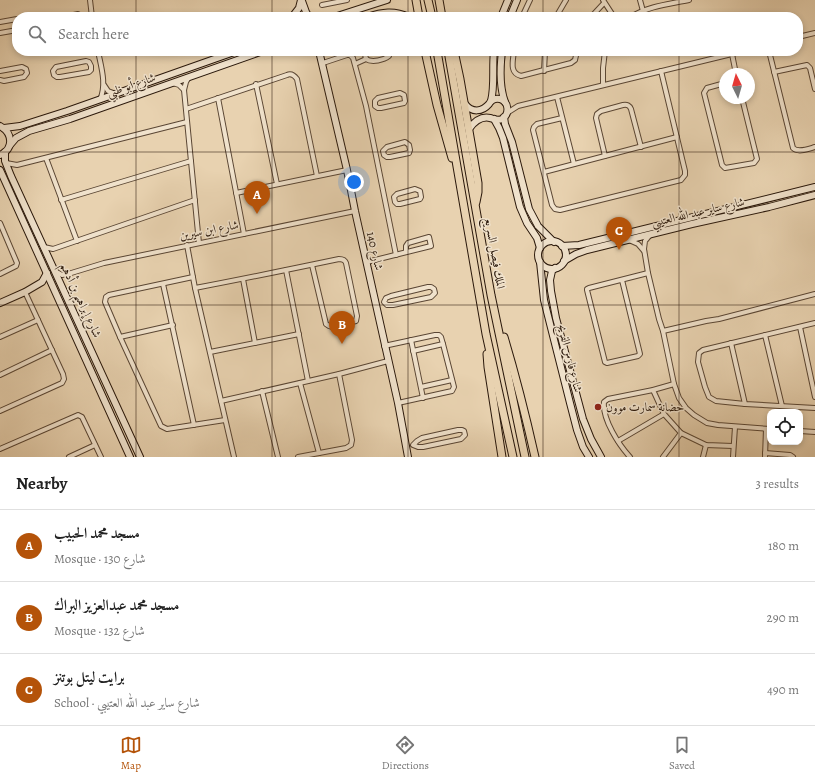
<!DOCTYPE html>
<meta charset="utf-8">
<style>
:root{--surface:#fff;--page:#f2f2f2;--text:#222;--muted:#767676;--line:#e0e0e0;--accent:#b45309}
body{margin:0;font-family:Alegreya,Amiri,serif;background:var(--page);color:var(--text)}
.controls{position:absolute;right:12px;bottom:12px;display:grid;overflow:hidden;border-radius:8px;box-shadow:0 2px 6px #0003}
.controls button{width:36px;height:36px;display:grid;place-items:center;padding:0;border:0;border-bottom:1px solid var(--line);background:var(--surface);color:var(--text);font:20px sans-serif}
.compass{position:absolute;left:719px;top:68px;width:36px;height:36px;border-radius:50%;background:var(--surface);box-shadow:0 2px 6px #0003;rotate:355deg}
.you{position:absolute;left:354px;top:182px;width:14px;height:14px;margin:-10px;border:3px solid #fff;border-radius:50%;background:#1a73e8;box-shadow:0 0 0 6px #1a73e833}
.badge{display:grid;place-items:center;width:26px;height:26px;border-radius:50%;background:var(--accent);color:#fff;font-size:13px;font-weight:700}
.pin{position:absolute;translate:-50% -33px;filter:drop-shadow(0 1px 2px #0008)}
.pin::after{content:'';position:absolute;top:21px;width:14px;height:12px;background:inherit;clip-path:polygon(0 0,100% 0,50% 100%)}
.list{margin:0;padding:0;list-style:none}
h2{display:flex;justify-content:space-between;align-items:center;height:52px;margin:0;padding:0 16px;font-size:17px}
h2 small{font-size:13px;font-weight:400;color:var(--muted)}
.list li{display:grid;grid-template-columns:26px 1fr auto;gap:12px;align-items:center;box-sizing:border-box;height:72px;padding:0 16px;border-top:1px solid var(--line)}
.list b{display:block;font-size:15px;white-space:nowrap}
.list p{margin:0;font-size:13px;white-space:nowrap;color:var(--muted)}
.list em{font-size:13px;font-style:normal;color:var(--muted)}
.icon{flex:none;width:22px;height:22px;fill:none;stroke:currentColor;stroke-width:2;stroke-linecap:round;stroke-linejoin:round}
.map{position:relative;flex:none;width:815px;height:457px;overflow:hidden}
.search{position:absolute;background:var(--surface);box-shadow:0 2px 6px #0003;left:12px;right:12px;top:12px;height:44px;display:flex;align-items:center;gap:10px;box-sizing:border-box;padding:0 14px;border-radius:16px;color:var(--muted);font-size:15px}
.sheet{height:268px;background:var(--surface)}
nav{display:flex;justify-content:space-around;align-items:center;box-sizing:border-box;height:56px;border-top:1px solid var(--line);background:var(--surface);font-size:11px;color:var(--muted)}
nav a{display:grid;justify-items:center;gap:2px}
nav .on{color:var(--accent)}
.map>svg:first-child{display:block}
.lines{fill:none;stroke-linecap:round;stroke-linejoin:round}
.street-casing{stroke:#5a4634;stroke-width:6}
.secondary-casing{stroke:#2a180b;stroke-width:8}
.highway-casing{stroke:#2a180b;stroke-width:9}
.street{stroke:#f0e2cc;stroke-width:4}
.secondary{stroke:#f0e2cc;stroke-width:6}
.highway{stroke:#e8d2b0;stroke-width:7}
.grid{fill:none;stroke:#2a180b;stroke-width:1;stroke-opacity:0.55}
.poi-dot{fill:#8f2418;stroke:#f0e2cc;stroke-width:1.5}
.labels{text-anchor:middle;dominant-baseline:central;stroke-width:3;stroke-linejoin:round;paint-order:stroke}
.street-label{font-size:12px;fill:#2a180b;stroke:#f0e2cc}
.poi-label{font-size:12px;fill:#2a180b;stroke:#f0e2cc;text-anchor:start}
</style>
<div class="map">
<svg width="815" height="457" viewBox="0 0 815 457">
<rect width="100%" height="100%" fill="#e8d2b0"/>
<filter id="stains"><feTurbulence type="fractalNoise" baseFrequency=".005" numOctaves="4"/><feColorMatrix values="0 0 0 0 .2 0 0 0 0 .09 0 0 0 0 .02 0 0 0 .5 -.17"/></filter>
<radialGradient id="worn" r=".72"><stop offset=".6" stop-color="#630" stop-opacity="0"/><stop offset="1" stop-color="#630" stop-opacity=".3"/></radialGradient>
<g class="lines">
<defs>
<g id="street">
<polyline points="90,0 92,17"/>
<polyline points="603,0 614,17"/>
<polyline points="640,0 643,11"/>
<polyline points="322,5 347,0"/>
<polyline points="65,17 78,14 83,17"/>
<polyline points="522,17 530,0"/>
<polyline points="556,17 566,0"/>
<polyline points="591,17 604,3"/>
<path d="M631,17C648,6 670,4 689,0"/>
<polyline points="0,22 17,19"/>
<polyline points="0,33 17,30"/>
<polyline points="798,37 815,33"/>
<path d="M98,51C101,67 107,84 100,100"/>
<path d="M514,51C513,61 509,73 521,76L571,63L575,60L577,51"/>
<path d="M769,51L793,148C798,153 808,149 815,147"/>
<polyline points="732,54 736,74"/>
<polyline points="366,59 365,54 369,51"/>
<polygon points="86,61 89,62 91,66 91,70 89,72 60,77 57,77 54,75 53,71 56,67"/>
<polyline points="323,63 347,55 350,55 353,58 366,106 396,255"/>
<path d="M355,64L366,59C372,63 384,60 389,56V51"/>
<polyline points="0,71 22,67 26,69 27,73 24,77 4,81 0,80"/>
<polyline points="544,71 545,51"/>
<polyline points="774,72 807,65 810,68 815,89"/>
<polyline points="189,77 186,82 184,90 199,243"/>
<polyline points="173,83 179,85 184,90"/>
<polyline points="725,83 707,88 704,93 722,165 725,168 754,163 757,159 742,98"/>
<polyline points="256,84 277,184"/>
<polyline points="104,85 108,91 116,94"/>
<polyline points="603,85 603,68 605,51"/>
<polygon points="400,93 404,95 405,101 404,103 381,108 378,108 375,106 375,101 378,98"/>
<polyline points="557,97 574,164"/>
<polyline points="218,98 244,234"/>
<path d="M186,109L287,75C291,73 294,75 297,79L317,176"/>
<polyline points="507,113 518,106 744,51"/>
<polyline points="562,118 537,124 534,127 533,130 552,205 555,209 560,210 681,180 685,175 685,171 661,71"/>
<polygon points="405,142 409,145 410,150 409,153 390,157 387,157 384,155 383,151 387,147"/>
<path d="M605,156L596,118L597,114L601,111L623,105C627,104 630,106 631,109L641,147"/>
<polyline points="46,158 77,241"/>
<polyline points="6,163 17,165 187,122"/>
<polyline points="544,172 677,137"/>
<polygon points="415,189 420,191 421,197 420,199 400,204 397,204 395,202 394,197 397,194"/>
<polyline points="236,193 347,170"/>
<polyline points="61,200 191,161"/>
<polyline points="0,223 17,263 16,266 0,274"/>
<polyline points="650,235 645,241 644,249 648,273 659,319 663,331 674,384 679,398 686,408 694,415 707,423 718,425 770,429"/>
<polyline points="629,240 638,244 644,251"/>
<polyline points="187,245 195,288 234,457"/>
<polyline points="44,247 53,249 195,200"/>
<polyline points="367,262 431,246 429,237 408,243 406,246 406,252"/>
<polyline points="286,270 308,381"/>
<polyline points="55,271 62,275 68,274 104,263 355,211"/>
<polyline points="193,277 109,295 106,297 105,302 120,337 161,426 167,429 225,420"/>
<polyline points="243,279 255,343"/>
<polyline points="622,280 640,354 638,356 607,363 605,362 587,290 587,289 589,288 648,273"/>
<polyline points="163,284 194,425"/>
<polygon points="428,287 431,287 434,289 435,293 431,297 393,305 387,305 384,302 386,298 391,296"/>
<path d="M195,288C243,279 291,269 339,259C342,259 345,260 346,263L357,316L356,321L332,327L329,326L326,324L312,265"/>
<polyline points="815,323 703,350 699,353 698,362 705,387 709,397 716,401 745,404 815,408"/>
<polyline points="800,327 815,397"/>
<polyline points="663,331 706,321 719,319 815,294"/>
<polyline points="765,335 782,406"/>
<polyline points="0,337 38,320"/>
<polyline points="120,337 173,325"/>
<polyline points="411,340 423,398"/>
<polyline points="731,343 745,404"/>
<polyline points="384,346 435,335 439,335 441,337 443,344 454,387 452,391 398,403"/>
<polyline points="413,351 443,344"/>
<polyline points="210,352 299,334"/>
<polyline points="0,375 52,350"/>
<polyline points="300,383 319,453"/>
<polyline points="421,387 452,380"/>
<polyline points="653,390 664,414 681,433 706,445 733,446"/>
<polyline points="262,391 278,457"/>
<polyline points="221,401 339,374 388,361"/>
<polyline points="0,411 62,383 64,379 63,374 25,292"/>
<polygon points="458,430 462,430 464,431 465,435 461,439 423,447 418,447 413,445 417,441 422,438"/>
<polyline points="800,431 815,432"/>
<polyline points="618,441 664,414"/>
<polyline points="0,449 78,415 82,417 101,457"/>
<polyline points="765,453 790,455 793,457"/>
<polyline points="69,457 95,445"/>
<polyline points="298,457 346,448 351,445 352,440 339,374"/>
<path d="M630,457C619,445 602,419 604,402L608,399L653,390L674,384"/>
<polyline points="663,457 681,433"/>
<polyline points="703,457 706,445"/>
<polyline points="733,457 735,427"/>
<polyline points="765,457 766,429"/>
</g>
<g id="secondary">
<polyline points="302,1 306,12 309,17"/>
<polyline points="292,17 299,8 301,0"/>
<polyline points="334,17 387,0"/>
<path d="M367,17C382,12 394,10 409,17"/>
<polyline points="501,17 508,0"/>
<polyline points="510,17 517,0"/>
<polyline points="319,51 347,170 355,211 398,403 408,457"/>
<path d="M502,51C500,68 499,86 505,102"/>
<path d="M491,101C495,86 492,67 494,51"/>
<path d="M465,104C472,113 482,112 489,104C491,100 495,98 500,99C509,102 510,114 502,119C497,121 494,119 490,118C481,116 474,122 469,129"/>
<polyline points="504,117 505,124 512,142 529,209 538,226 554,242"/>
<polyline points="494,119 499,128 503,138 520,207 527,223 537,238 540,248"/>
<path d="M0,126C13,133 14,149 0,155"/>
<polyline points="4,128 20,126 67,111 237,51"/>
<polyline points="10,145 16,138 29,131 70,119 263,51"/>
<polyline points="5,152 5,161 11,176 140,457"/>
<polyline points="0,170 130,457"/>
<circle cx="552" cy="255" r="14"/>
<polyline points="562,246 579,245 815,187"/>
<polyline points="564,261 576,254 587,250 692,224 769,207 815,195"/>
<polyline points="540,262 544,300 570,403 577,430 583,447 589,457"/>
<polyline points="555,268 552,271 550,280 551,291 556,318 583,419 591,439 601,457"/>
<polyline points="0,303 25,292 42,282 47,273"/>
</g>
<g id="highway">
<polyline points="416,0 419,17"/>
<polyline points="428,0 432,17"/>
<polyline points="439,0 442,17"/>
<polyline points="425,51 437,105 452,158"/>
<polyline points="437,51 486,334 513,457"/>
<polyline points="448,51 491,295 525,457"/>
<polyline points="454,51 460,79 478,183 478,192 476,202"/>
<path d="M504,337C516,377 526,417 535,457"/>
<polyline points="487,354 488,367 502,457"/>
</g>
</defs>
<use href="#street" class="street-casing"/>
<use href="#secondary" class="secondary-casing"/>
<use href="#highway" class="highway-casing"/>
<use href="#street" class="street"/>
<use href="#secondary" class="secondary"/>
<use href="#highway" class="highway"/>
</g>
<path class="grid" d="M136,0V17M272,0V17M408,0V17M543,0V17M679,0V17M136,51V457M272,51V457M408,51V457M543,51V457M679,51V457M0,152H815M0,305H815"/>
<circle class="poi-dot" cx="598" cy="407" r="4"/>
<g class="labels">
<g class="street-label">
<text transform="translate(131 85) rotate(-19)">شارع أبو ظبي</text>
<text transform="translate(698 212) rotate(-13)">شارع ساير عبد الله العتيبي</text>
<text transform="translate(209 230) rotate(-11)">شارع ابن سيرين</text>
<text transform="translate(375 251) rotate(77)">شارع 140</text>
<text transform="translate(495 253) rotate(80)">الملك فيصل السريع</text>
<text transform="translate(81 300) rotate(65)">شارع إبراهيم بن أدهم</text>
<text transform="translate(570 358) rotate(76)">شارع فارس الفريح</text>
</g>
<g class="poi-label">
<text x="606" y="407">حضانة سمارت موون</text>
</g>
</g>
<rect width="100%" height="100%" filter="url(#stains)"/>
<rect width="100%" height="100%" fill="url(#worn)"/>
</svg>
<div class="controls">
<button><svg class="icon" aria-label="locate" viewBox="0 0 24 24"><circle cx="12" cy="12" r="6"/><path d="M12 2v4M12 18v4M2 12h4M18 12h4"/></svg></button>
</div>
<svg class="compass" viewBox="-18 -18 36 36"><path d="M0-13l5 13h-10z" fill="#e53935"/><path d="M0 13l5-13h-10z" fill="#767676"/></svg>
<div class="you"></div>
<div class="pin badge" style="left:257px;top:214px">A</div>
<div class="pin badge" style="left:342px;top:344px">B</div>
<div class="pin badge" style="left:619px;top:250px">C</div>
<div class="search"><svg class="icon" aria-label="search" viewBox="0 0 24 24"><circle cx="10" cy="10" r="6"/><path d="M15 15l6 6"/></svg>Search here</div>
</div>
<section class="sheet">
<h2>Nearby<small>3 results</small></h2>
<ul class="list">
<li><span class="badge">A</span><div><b>مسجد محمد الحبيب</b><p>Mosque · شارع 130</p></div><em>180 m</em></li>
<li><span class="badge">B</span><div><b>مسجد محمد عبدالعزيز البراك</b><p>Mosque · شارع 132</p></div><em>290 m</em></li>
<li><span class="badge">C</span><div><b>برايت ليتل بوتنز</b><p>School · شارع ساير عبد الله العتيبي</p></div><em>490 m</em></li>
</ul>
</section>
<nav>
<a class="on"><svg class="icon" aria-label="map" viewBox="0 0 24 24"><path d="M3 6l6-2 6 2 6-2v14l-6 2-6-2-6 2zM9 4v14M15 6v14"/></svg>Map</a>
<a><svg class="icon" aria-label="directions" viewBox="0 0 24 24"><path d="M12 3l9 9-9 9-9-9zM9 14v-3h6M13 9l2 2-2 2"/></svg>Directions</a>
<a><svg class="icon" aria-label="saved" viewBox="0 0 24 24"><path d="M7 4h10v16l-5-4-5 4z"/></svg>Saved</a>
</nav>
